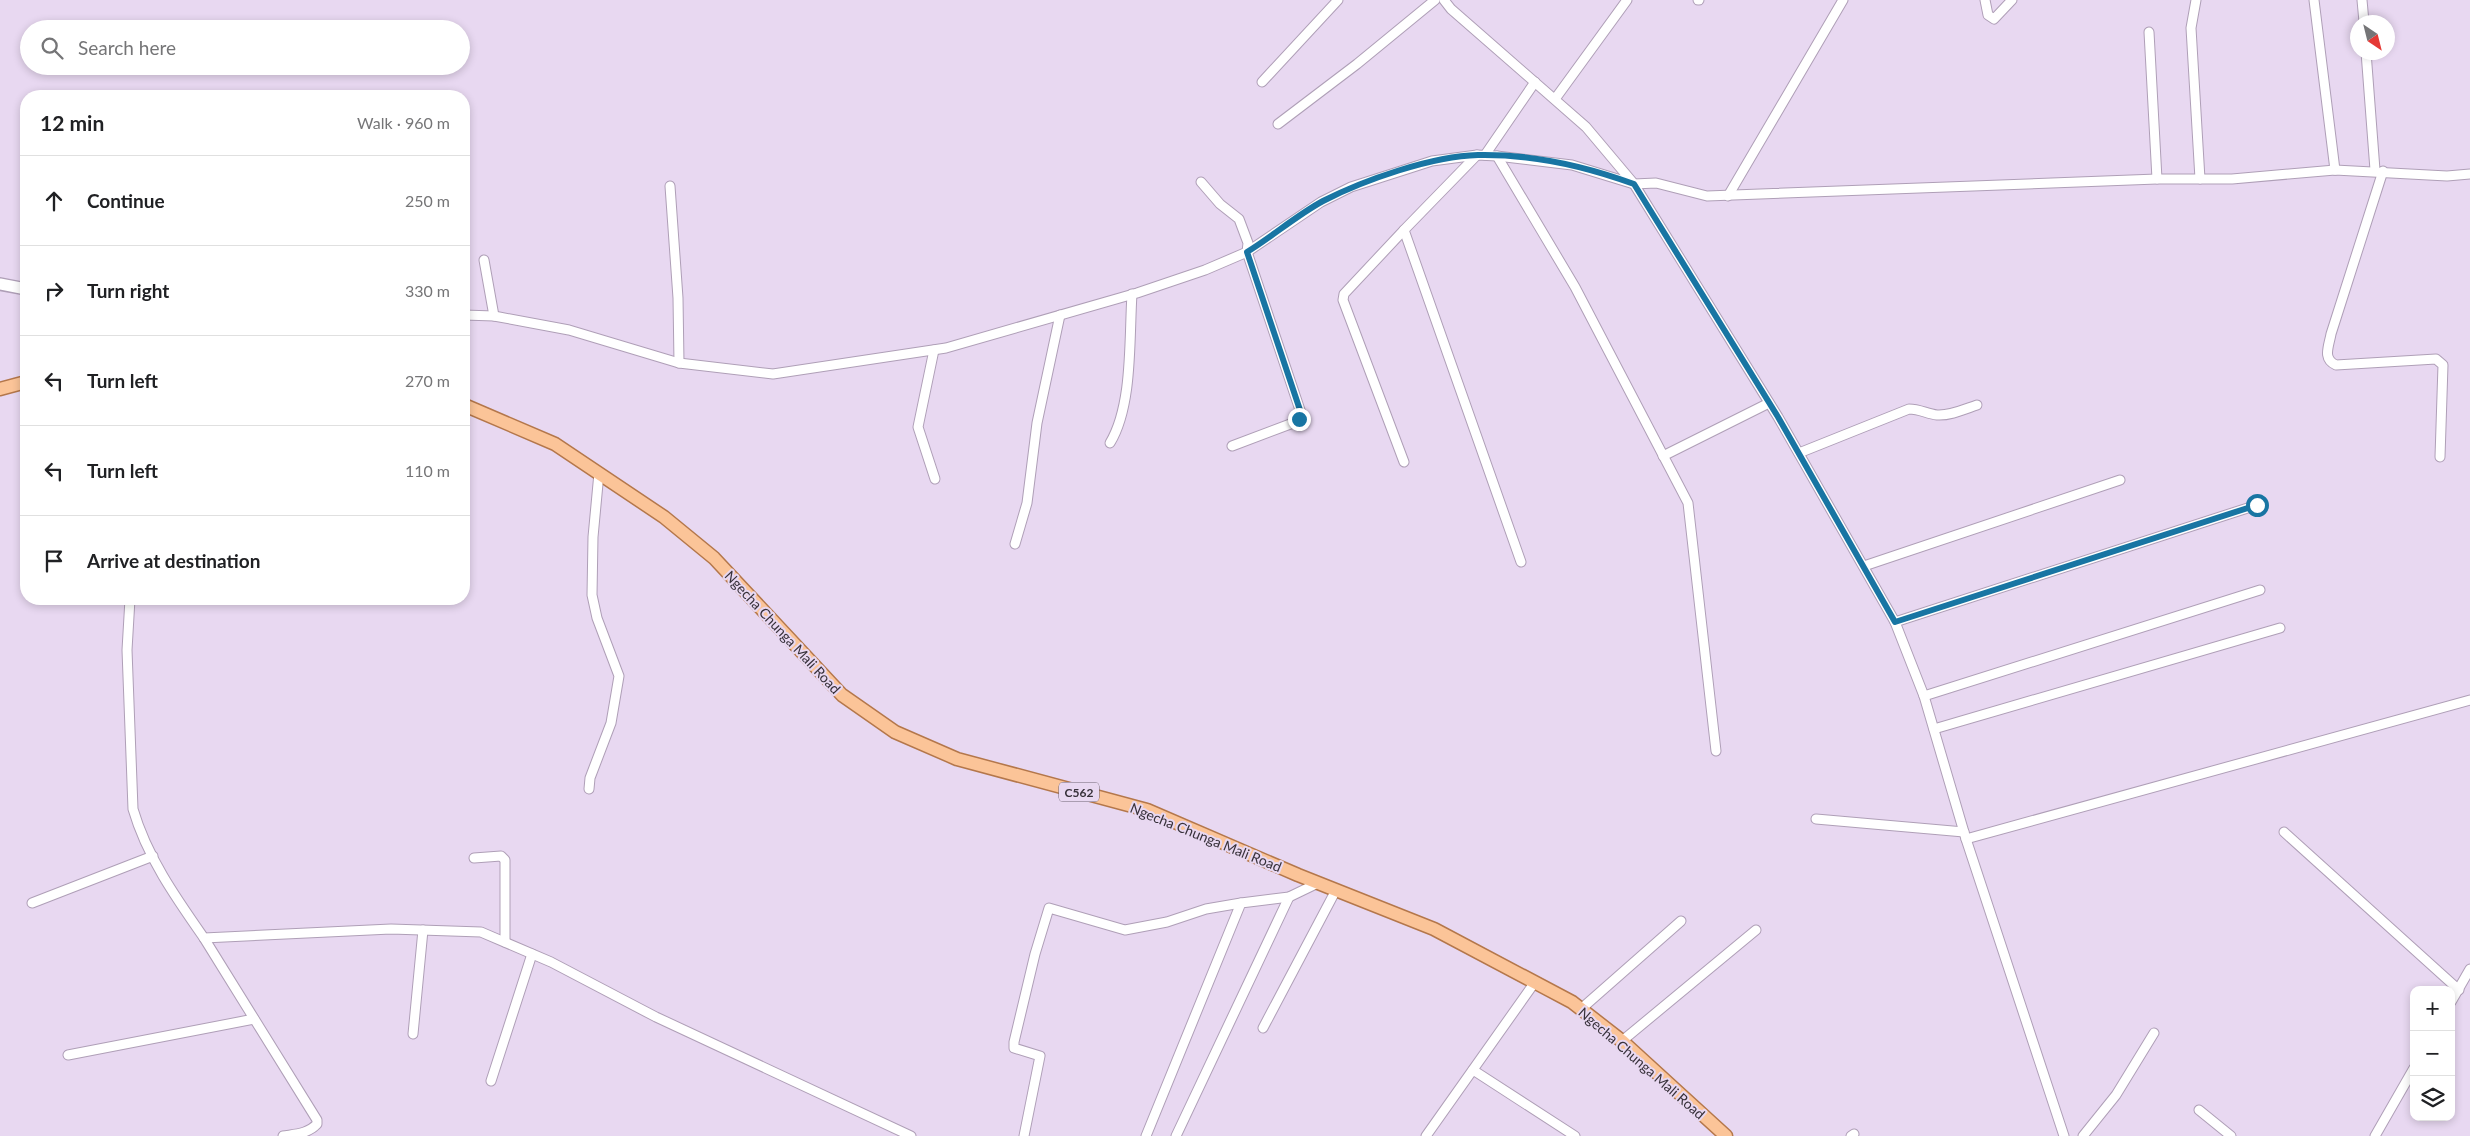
<!DOCTYPE html>
<meta charset="utf-8">
<style>
:root{--surface:#fff;--page:#f2f2f2;--text:#202124;--muted:#757577;--line:#e0e0e0}
body{margin:0;font-family:Lato,sans-serif;background:var(--page);color:var(--text)}
.controls{position:absolute;right:15px;bottom:15px;display:grid;overflow:hidden;border-radius:10px;box-shadow:0 2px 8px #0003}
.controls button{width:45px;height:45px;display:grid;place-items:center;padding:0;border:0;border-bottom:1px solid var(--line);background:var(--surface);color:var(--text);font:25px sans-serif}
.compass{position:absolute;left:2350px;top:15px;width:45px;height:45px;border-radius:50%;background:var(--surface);box-shadow:0 2px 8px #0003;rotate:145deg}
.stop{position:absolute;width:15px;height:15px;margin:-11px;border:4px solid #1875a3;border-radius:50%;background:#fff}
.stop.end{background:#1875a3;border-color:#fff;box-shadow:0 1px 5px #0008}
.list{margin:0;padding:0;list-style:none}
h2{display:flex;justify-content:space-between;align-items:center;height:65px;margin:0;padding:0 20px;font-size:21px}
h2 small{font-size:16px;font-weight:400;color:var(--muted)}
.list li{display:grid;grid-template-columns:32px 1fr auto;gap:15px;align-items:center;box-sizing:border-box;height:90px;padding:0 20px;border-top:1px solid var(--line)}
.list b{display:block;font-size:19px;white-space:nowrap}
.list em{font-size:16px;font-style:normal;color:var(--muted)}
.icon{flex:none;width:28px;height:28px;fill:none;stroke:currentColor;stroke-width:2;stroke-linecap:round;stroke-linejoin:round}
.map{position:relative;flex:none;width:2470px;height:1136px;overflow:hidden}
.search{position:absolute;background:var(--surface);box-shadow:0 2px 8px #0003;left:20px;top:20px;width:450px;height:55px;display:flex;align-items:center;gap:12px;box-sizing:border-box;padding:0 18px;border-radius:28px;color:var(--muted);font-size:19px}
.panel{position:absolute;background:var(--surface);box-shadow:0 2px 8px #0003;left:20px;top:90px;width:450px;height:515px;border-radius:20px}
.map>svg:first-child{display:block}
.lines{fill:none;stroke-linecap:round;stroke-linejoin:round}
.street-casing{stroke:#af9fb7;stroke-width:11}
.secondary-casing{stroke:#af9fb7;stroke-width:14}
.primary-casing{stroke:#b4774b;stroke-width:15}
.street{stroke:#fff;stroke-width:9}
.secondary{stroke:#fff;stroke-width:11}
.primary{stroke:#fbc498;stroke-width:12}
.route{stroke:#1875a3;stroke-width:6}
.labels{text-anchor:middle;dominant-baseline:central;stroke-width:4;stroke-linejoin:round;paint-order:stroke}
.shield{fill:#e8d8f1;stroke:#6c6371;stroke-width:1}
.shield-label{font-size:12px;font-weight:bold;fill:#37313a}
.street-label{font-size:14px;fill:#37313a;stroke:#e8d8f1}
</style>
<div class="map">
<svg width="2470" height="1136" viewBox="0 0 2470 1136">
<rect width="100%" height="100%" fill="#e8d8f1"/>
<g class="lines">
<defs>
<g id="street">
<polyline points="1444,0 1451,9 1586,127 1634,184 1778,417 1895,622 1924,696 1966,839 2064,1136"/>
<polyline points="1698,0 1699,0"/>
<polyline points="1985,0 1988,15 1994,19 2012,0"/>
<polyline points="2196,0 2191,28 2200,179"/>
<polyline points="2314,0 2335,170"/>
<polyline points="2362,0 2364,22"/>
<polyline points="2149,32 2157,179"/>
<polyline points="2366,52 2375,170"/>
<polyline points="1262,82 1338,0"/>
<polyline points="1555,99 1627,0"/>
<polyline points="1278,124 1357,64 1435,0"/>
<polyline points="1477,155 1404,230 1521,562"/>
<polyline points="1485,155 1535,82"/>
<polyline points="1497,156 1575,287 1688,503 1716,751"/>
<path d="M2383,171L2331,334C2329,346 2322,359 2336,365L2436,359L2443,365L2440,457"/>
<polyline points="1201,182 1220,204 1239,219 1248,243 1247,252 1301,413 1299,419 1293,423 1232,446"/>
<polyline points="670,186 678,298 679,363"/>
<polyline points="1728,196 1843,0"/>
<polyline points="484,260 494,316"/>
<polyline points="464,315 494,316 569,330 679,363 773,374 946,348 1137,293 1205,270 1247,252 1321,202 1351,187 1432,161 1477,155 1497,156 1572,165 1634,184 1656,183 1707,196 2157,179 2232,179 2335,170 2447,176 2470,174"/>
<polyline points="934,350 918,427 935,479"/>
<path d="M1110,443C1133,405 1129,339 1132,294"/>
<path d="M1799,453L1909,409C1920,409 1927,414 1937,415C1950,416 1965,409 1977,405"/>
<polyline points="1663,456 1769,403"/>
<polyline points="1404,462 1343,300 1344,294 1404,230"/>
<polyline points="1015,544 1027,503 1037,423 1060,315"/>
<polyline points="1864,566 2120,480"/>
<path d="M130,599L127,650L133,809C147,857 176,898 204,938L391,929L481,932L551,962L656,1017L911,1136"/>
<polyline points="1895,622 2257,505"/>
<polyline points="1924,696 2260,590"/>
<polyline points="1934,729 2280,628"/>
<polyline points="589,789 590,778 611,723 619,676 597,618 592,595 593,537 599,473"/>
<polyline points="1816,819 1964,832"/>
<polyline points="2284,832 2459,990"/>
<polyline points="1966,839 2470,700"/>
<polyline points="474,858 501,856 505,860 505,942"/>
<polyline points="32,903 153,856"/>
<path d="M204,938L317,1120V1124C308,1134 295,1134 283,1136"/>
<polyline points="2451,1002 2470,969"/>
<polyline points="1581,1009 1681,921"/>
<polyline points="1263,1028 1336,890"/>
<polyline points="413,1034 423,930"/>
<polyline points="1622,1041 1756,930"/>
<polyline points="68,1055 254,1019"/>
<polyline points="1473,1070 1575,1136"/>
<polyline points="491,1081 532,954"/>
<polyline points="2199,1110 2231,1136"/>
<polyline points="1024,1136 1040,1056 1014,1048 1014,1042 1035,954 1049,908 1125,930 1167,922 1206,909 1241,903"/>
<polyline points="1146,1136 1241,903 1289,897 1318,883"/>
<polyline points="1176,1136 1289,897"/>
<polyline points="1426,1136 1535,982"/>
<polyline points="1851,1136 1854,1134"/>
<polyline points="2083,1136 2116,1095 2154,1033"/>
<polyline points="2375,1136 2414,1068"/>
</g>
<polyline id="secondary" points="0,284 26,289"/>
<g id="primary">
<polyline points="0,389 26,382"/>
<polyline points="464,405 555,444 664,517 714,558 842,695 895,732 957,759 1147,810 1298,875 1434,929 1572,1002 1622,1041 1726,1136"/>
</g>
</defs>
<use href="#street" class="street-casing"/>
<use href="#secondary" class="secondary-casing"/>
<use href="#primary" class="primary-casing"/>
<use href="#street" class="street"/>
<use href="#secondary" class="secondary"/>
<use href="#primary" class="primary"/>
</g>
<g class="lines">
<path class="route" d="M1299,419L1301,413L1247,252C1273,236 1297,215 1323,201C1364,180 1432,156 1478,155C1531,154 1585,166 1634,184L1778,417L1895,622L2257,505"/>
</g>
<g class="labels">
<rect class="shield" x="1059" y="782.5" width="40" height="19" rx="4"/>
<g class="shield-label">
<text x="1079" y="792">C562</text>
</g>
<g class="street-label">
<text transform="translate(783 632) rotate(47)">Ngecha Chunga Mali Road</text>
<text transform="translate(1206 837) rotate(22)">Ngecha Chunga Mali Road</text>
<text transform="translate(1642 1063) rotate(41)">Ngecha Chunga Mali Road</text>
</g>
</g>
</svg>
<div class="controls">
<button>+</button>
<button>−</button>
<button><svg class="icon" aria-label="layers" viewBox="0 0 24 24"><path d="M12 4l9 5-9 5-9-5zM3 14l9 5 9-5"/></svg></button>
</div>
<svg class="compass" viewBox="-18 -18 36 36"><path d="M0-13l5 13h-10z" fill="#e53935"/><path d="M0 13l5-13h-10z" fill="#757577"/></svg>
<div class="stop" style="left:2257px;top:505px"></div>
<div class="stop end" style="left:1299px;top:419px"></div>
<div class="search"><svg class="icon" aria-label="search" viewBox="0 0 24 24"><circle cx="10" cy="10" r="6"/><path d="M15 15l6 6"/></svg>Search here</div>
<section class="panel">
<h2>12 min<small>Walk · 960 m</small></h2>
<ul class="list">
<li><svg class="icon" aria-label="ahead" viewBox="0 0 24 24"><path d="M12 20V5M6 11l6-6 6 6"/></svg><div><b>Continue</b></div><em>250 m</em></li>
<li><svg class="icon" aria-label="right" viewBox="0 0 24 24"><path d="M7 20v-9h11M14 6l5 5-5 5"/></svg><div><b>Turn right</b></div><em>330 m</em></li>
<li><svg class="icon" aria-label="left" viewBox="0 0 24 24"><path d="M17 20v-9H6M10 6l-5 5 5 5"/></svg><div><b>Turn left</b></div><em>270 m</em></li>
<li><svg class="icon" aria-label="left" viewBox="0 0 24 24"><path d="M17 20v-9H6M10 6l-5 5 5 5"/></svg><div><b>Turn left</b></div><em>110 m</em></li>
<li><svg class="icon" aria-label="arrive" viewBox="0 0 24 24"><path d="M6 21V4h12l-3 4 3 4H6"/></svg><div><b>Arrive at destination</b></div></li>
</ul>
</section>
</div>
